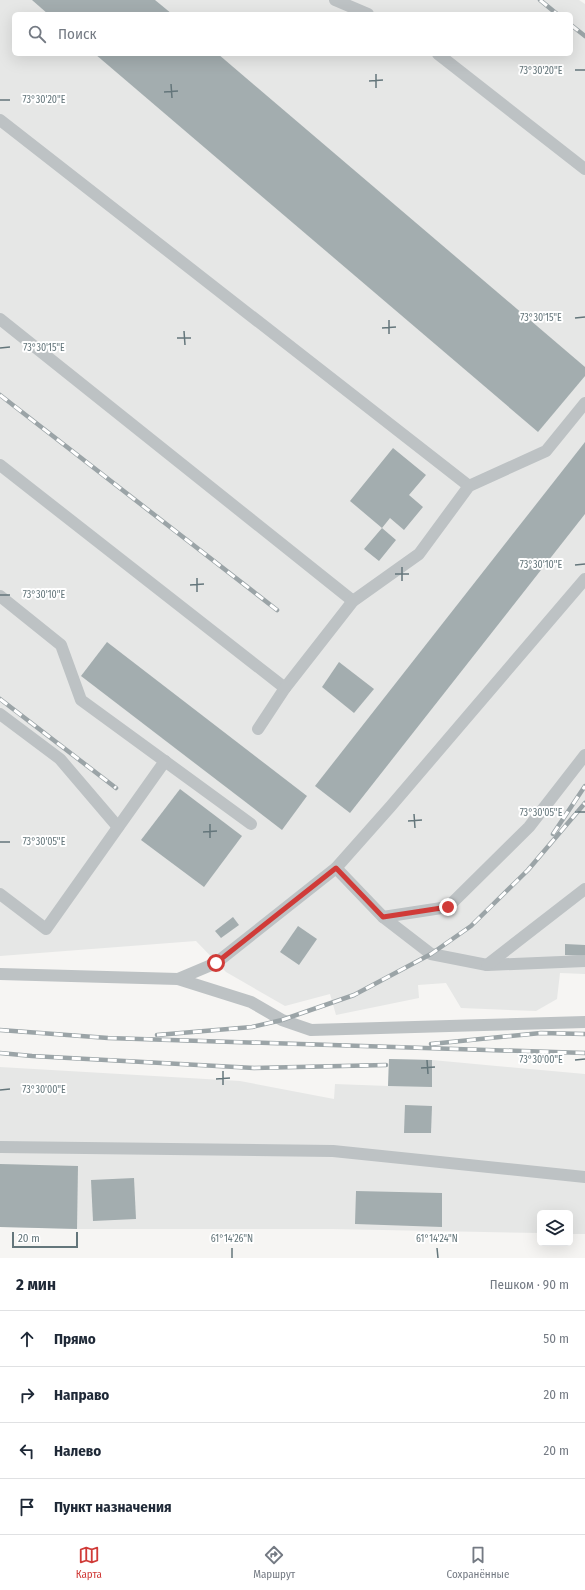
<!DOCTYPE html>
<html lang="ru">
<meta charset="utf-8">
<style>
:root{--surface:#fff;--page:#f6f6f7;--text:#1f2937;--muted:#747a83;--line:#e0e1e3;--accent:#d03b38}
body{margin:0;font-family:"Fira Sans Condensed",sans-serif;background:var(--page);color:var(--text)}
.controls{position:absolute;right:12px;bottom:12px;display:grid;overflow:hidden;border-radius:6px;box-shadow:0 4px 16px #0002}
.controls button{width:36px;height:36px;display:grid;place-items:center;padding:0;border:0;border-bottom:1px solid var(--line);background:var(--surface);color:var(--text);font:20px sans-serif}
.scale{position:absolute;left:12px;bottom:10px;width:66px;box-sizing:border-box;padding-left:4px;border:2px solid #64767b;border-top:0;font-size:11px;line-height:14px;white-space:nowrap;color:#64767b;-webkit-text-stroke:3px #fff;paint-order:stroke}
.stop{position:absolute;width:12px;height:12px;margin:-9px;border:3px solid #d03b38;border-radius:50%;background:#fff}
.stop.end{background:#d03b38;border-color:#fff;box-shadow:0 1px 4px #0008}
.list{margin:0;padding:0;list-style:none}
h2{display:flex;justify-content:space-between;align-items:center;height:52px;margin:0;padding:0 16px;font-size:17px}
h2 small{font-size:13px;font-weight:400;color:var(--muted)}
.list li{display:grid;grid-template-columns:26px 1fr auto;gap:12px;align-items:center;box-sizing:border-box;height:56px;padding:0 16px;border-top:1px solid var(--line)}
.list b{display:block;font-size:15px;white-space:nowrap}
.list em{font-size:13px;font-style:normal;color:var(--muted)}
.icon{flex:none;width:22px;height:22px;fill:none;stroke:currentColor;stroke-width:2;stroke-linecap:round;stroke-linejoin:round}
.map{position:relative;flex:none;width:585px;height:1258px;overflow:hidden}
.search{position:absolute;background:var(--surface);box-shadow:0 4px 16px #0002;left:12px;right:12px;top:12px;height:44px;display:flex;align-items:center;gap:10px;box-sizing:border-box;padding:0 14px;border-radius:6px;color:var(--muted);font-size:15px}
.sheet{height:276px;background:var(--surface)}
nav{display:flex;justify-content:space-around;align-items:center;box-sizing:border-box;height:56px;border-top:1px solid var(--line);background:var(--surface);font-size:11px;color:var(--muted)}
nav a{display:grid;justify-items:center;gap:2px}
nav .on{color:var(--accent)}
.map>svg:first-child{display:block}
.built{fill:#e6e7e6;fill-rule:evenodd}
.building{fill:#a3adaf}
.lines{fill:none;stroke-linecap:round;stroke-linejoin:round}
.lane{stroke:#bdc2c4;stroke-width:12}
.rail-casing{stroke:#9ba4a7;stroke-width:4.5}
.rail{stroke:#fff;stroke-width:3;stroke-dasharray:9;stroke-linecap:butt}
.route{stroke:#d03b38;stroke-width:5}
.ticks{fill:none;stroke:#64767b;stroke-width:1.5}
.ticks-label{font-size:10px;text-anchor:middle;fill:#64767b;stroke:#fff;stroke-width:4;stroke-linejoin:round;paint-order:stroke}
</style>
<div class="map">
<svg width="585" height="1258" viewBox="0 0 585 1258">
<rect width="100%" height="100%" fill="#f6f5f3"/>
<g class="built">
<path d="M0,0H579L585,4V974L560,973L557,999L536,1011L461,1008L446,983L418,985L419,998L336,1015L330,994L285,1006L226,972L196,941L0,956ZM14,14H571V54H14Z"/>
<polygon points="389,1059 432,1060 585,1074 585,1234 570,1234 570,1213 540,1213 540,1233 332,1229 77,1229 0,1227 0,1067 240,1081 334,1099 335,1084 388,1086"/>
</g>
<g class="building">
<polygon points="32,0 155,0 172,14 48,14"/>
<polygon points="95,54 218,54 585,367 585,376 538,432"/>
<polygon points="585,442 585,514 350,813 315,786"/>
<polygon points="393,448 426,475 409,495 423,507 404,530 390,518 382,528 396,540 379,561 364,549 382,528 350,501"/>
<polygon points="107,642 307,796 282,830 81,676"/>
<polygon points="339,662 374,689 354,713 322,687"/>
<polygon points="180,789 242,836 204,887 141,840"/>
<polygon points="233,917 239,925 221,938 215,931"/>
<polygon points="298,926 317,939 299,965 280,952"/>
<polygon points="565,944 585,945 585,956 565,955"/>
<polygon points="389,1059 432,1060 432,1087 388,1086"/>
<polygon points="405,1105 432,1106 431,1133 404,1133"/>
<polygon points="0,1164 78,1166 77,1229 0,1227"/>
<polygon points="134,1178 136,1219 93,1221 91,1180"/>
<polygon points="356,1191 442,1193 442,1227 355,1224"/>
</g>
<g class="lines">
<g class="lane">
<polyline points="335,0 368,14"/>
<polyline points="438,54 585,169"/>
<polyline points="0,120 469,486"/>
<polyline points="0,319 353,601"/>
<polyline points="0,465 285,688"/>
<polyline points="0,596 61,645 81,700 251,824"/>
<polyline points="0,714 60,759 118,827"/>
<polyline points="258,729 285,688 353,601 419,554 469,486 546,451 585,403"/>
<polyline points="336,868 383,917 448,907 529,827 585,755"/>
<polyline points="0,894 46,929 165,761"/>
<polyline points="383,917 431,954 487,965 585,961"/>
<polyline points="487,965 585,889"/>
<polyline points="0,974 178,979 251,1002 282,1020 311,1030 585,1022"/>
<polyline points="178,979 216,963 336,868 391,806 585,579"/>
<polyline points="0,1147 333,1151 585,1177"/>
</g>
<defs>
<g id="rail">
<polyline points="540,0 557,14"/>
<polyline points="571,25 585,36"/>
<polyline points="0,395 277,610"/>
<polyline points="0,699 116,788"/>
<polyline points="553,834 585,786"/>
<polyline points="0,1030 108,1038 585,1053"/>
<polyline points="157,1035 252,1027 282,1020 354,995 431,954 471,926 528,870 585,803"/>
<polyline points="431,1044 541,1033 585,1034"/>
<polyline points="0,1053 32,1056 254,1068 386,1065"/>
</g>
</defs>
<use href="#rail" class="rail-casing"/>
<use href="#rail" class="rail"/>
</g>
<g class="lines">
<polyline class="route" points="216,963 336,868 383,917 448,907"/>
</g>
<path class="ticks" d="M575,70H585M376,74V88M369,81L383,80M171,84L172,98M164,92L178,91M0,100H10M575,318L585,317M389,320V334M382,328L396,327M184,331L185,345M177,338H191M0,348L10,347M575,565L585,564M402,567V581M395,574H409M197,578V592M190,585L204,584M0,595H10M575,812H585M414,814L415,828M408,821L422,820M210,824V838M203,832L217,831M0,842H10M427,1060L428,1074M575,1060L585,1059M421,1068L435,1067M223,1071V1085M216,1079L230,1078M0,1090L10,1089M232,1248V1258M437,1248L438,1258"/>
<g class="ticks-label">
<text x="541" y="74">73°30'20"E</text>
<text x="44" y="103">73°30'20"E</text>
<text x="541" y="321">73°30'15"E</text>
<text x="44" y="351">73°30'15"E</text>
<text x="541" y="568">73°30'10"E</text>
<text x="44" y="598">73°30'10"E</text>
<text x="541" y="816">73°30'05"E</text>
<text x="44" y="845">73°30'05"E</text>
<text x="541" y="1063">73°30'00"E</text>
<text x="44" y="1093">73°30'00"E</text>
<text x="232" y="1242">61°14'26"N</text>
<text x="437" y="1242">61°14'24"N</text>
</g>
</svg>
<div class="controls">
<button><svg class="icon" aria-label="layers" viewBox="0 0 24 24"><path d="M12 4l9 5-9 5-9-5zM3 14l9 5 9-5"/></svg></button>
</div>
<div class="scale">20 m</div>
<div class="stop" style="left:216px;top:963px"></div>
<div class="stop end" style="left:448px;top:907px"></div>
<div class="search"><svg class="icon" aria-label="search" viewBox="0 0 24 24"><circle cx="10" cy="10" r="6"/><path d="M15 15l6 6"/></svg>Поиск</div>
</div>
<section class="sheet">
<h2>2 мин<small>Пешком · 90 m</small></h2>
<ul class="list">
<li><svg class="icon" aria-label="ahead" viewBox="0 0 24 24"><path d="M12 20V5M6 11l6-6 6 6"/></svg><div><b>Прямо</b></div><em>50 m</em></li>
<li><svg class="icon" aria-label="right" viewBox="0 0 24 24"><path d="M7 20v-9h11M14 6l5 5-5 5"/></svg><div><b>Направо</b></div><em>20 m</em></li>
<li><svg class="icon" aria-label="left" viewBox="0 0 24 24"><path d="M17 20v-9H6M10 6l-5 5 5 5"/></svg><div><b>Налево</b></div><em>20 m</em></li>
<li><svg class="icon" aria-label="arrive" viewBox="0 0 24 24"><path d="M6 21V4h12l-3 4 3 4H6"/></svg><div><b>Пункт назначения</b></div></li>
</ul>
</section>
<nav>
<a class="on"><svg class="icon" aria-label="map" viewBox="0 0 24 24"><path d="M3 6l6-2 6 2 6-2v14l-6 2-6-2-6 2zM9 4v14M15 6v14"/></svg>Карта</a>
<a><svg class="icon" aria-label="directions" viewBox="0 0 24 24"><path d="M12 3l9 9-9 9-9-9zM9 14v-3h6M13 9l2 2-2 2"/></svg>Маршрут</a>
<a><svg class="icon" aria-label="saved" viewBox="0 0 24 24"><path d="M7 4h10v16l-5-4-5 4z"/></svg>Сохранённые</a>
</nav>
